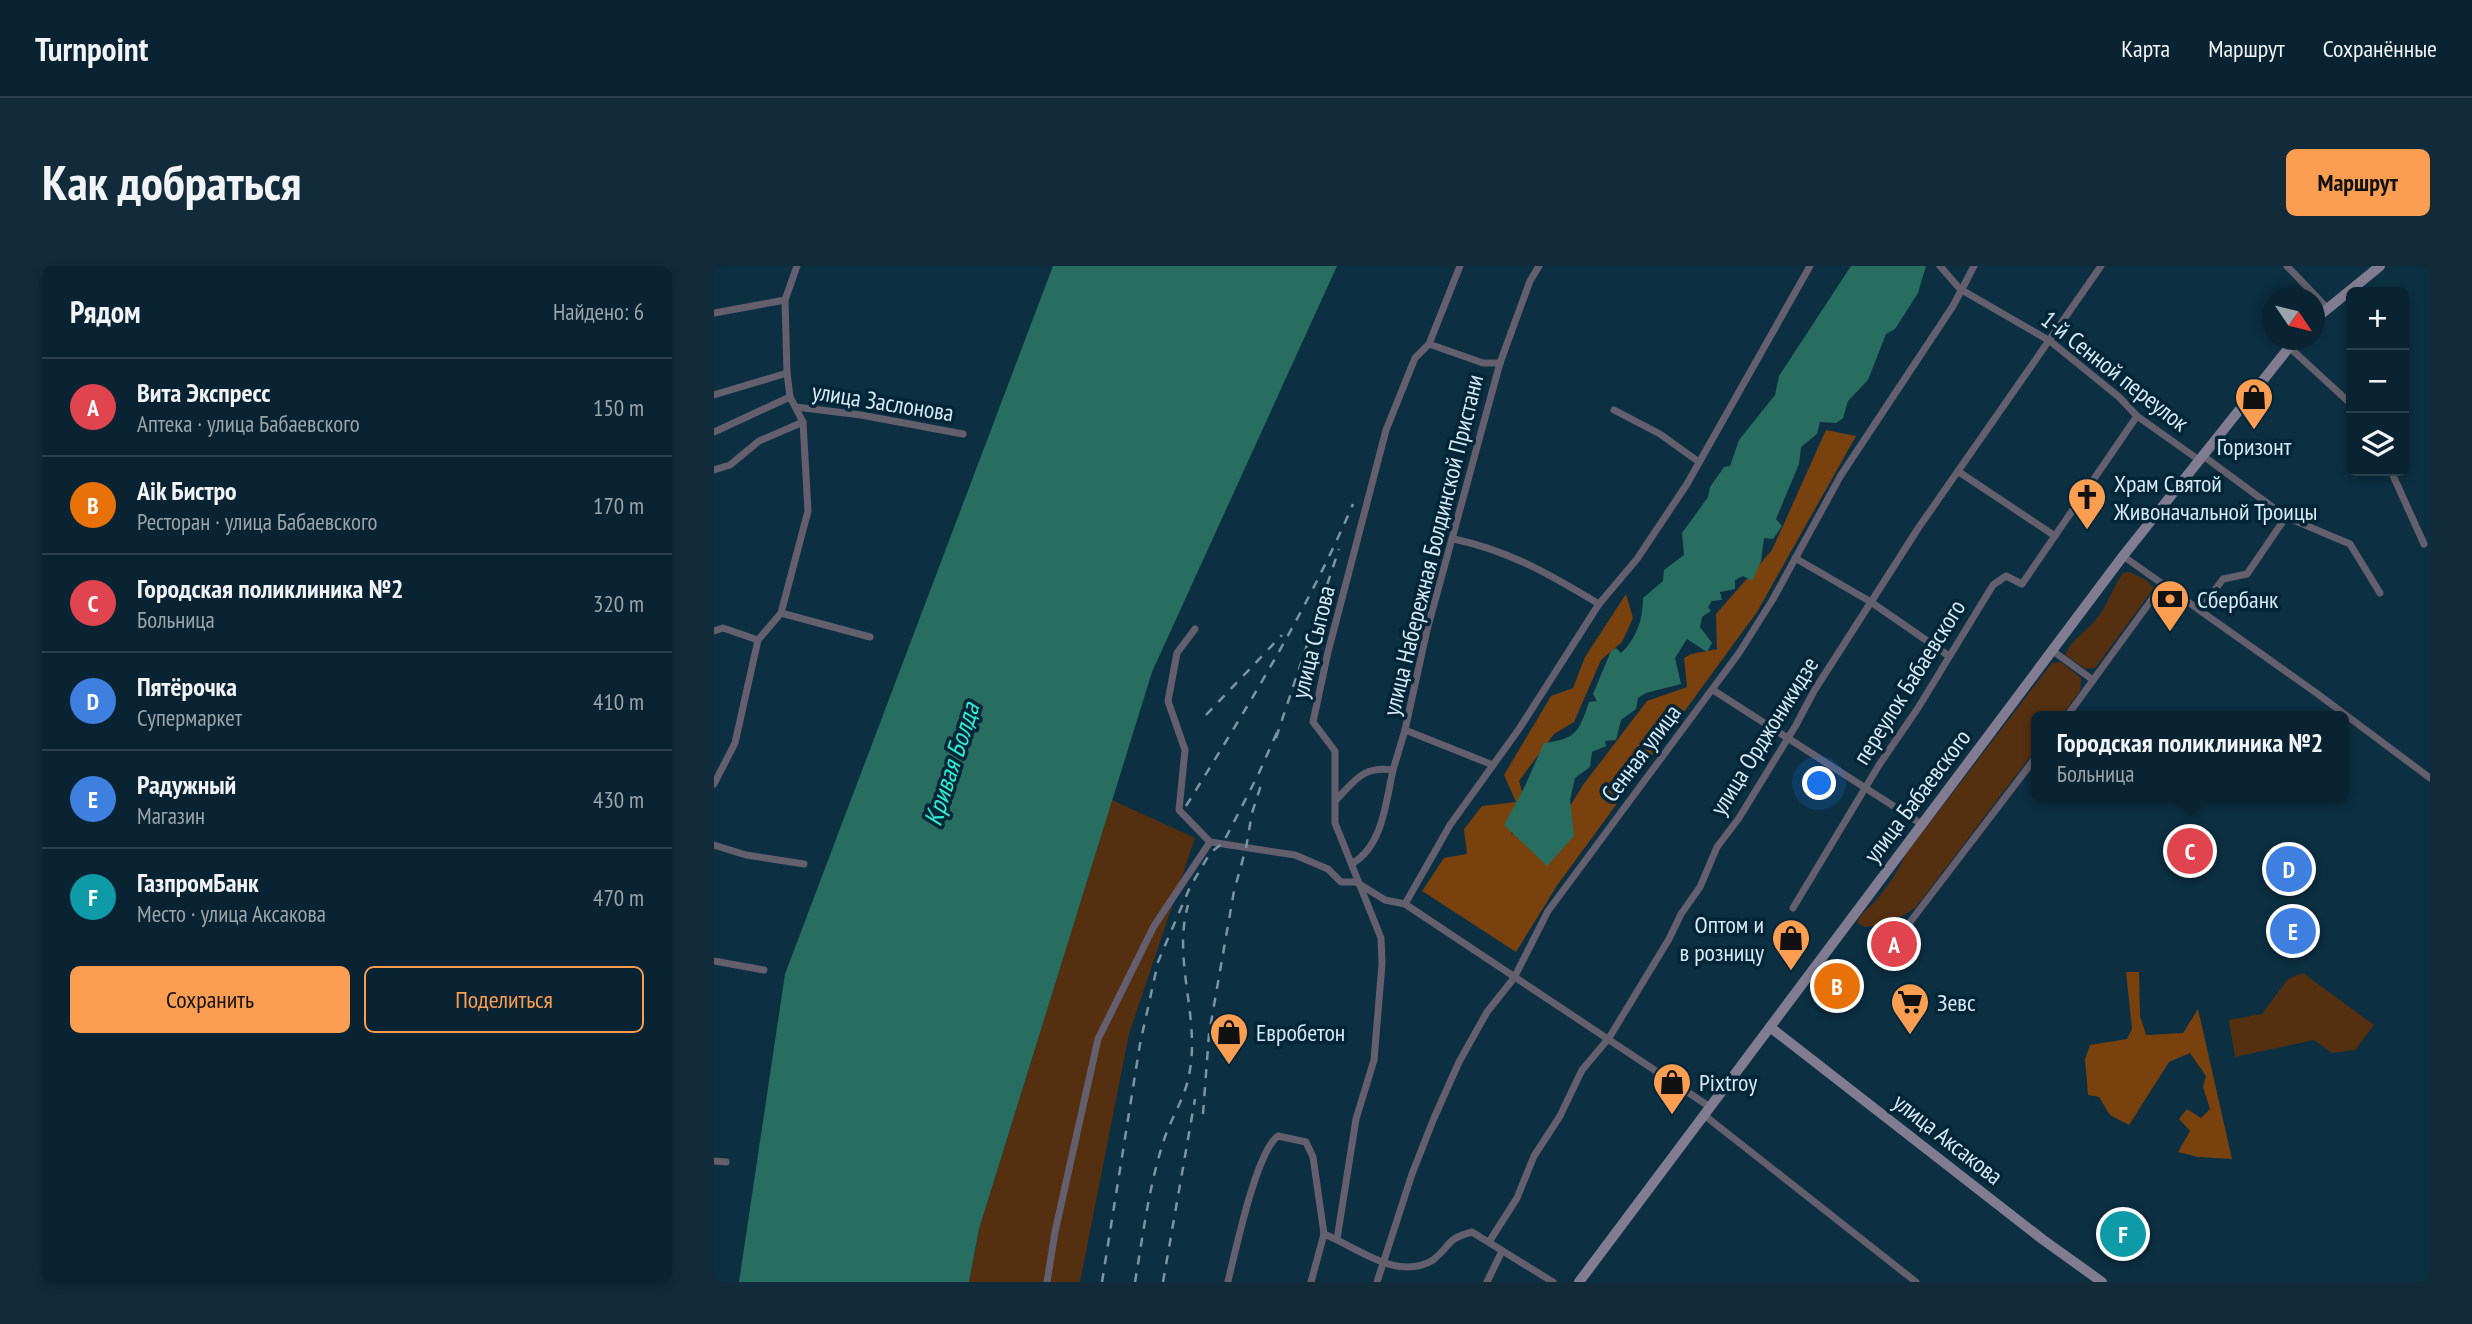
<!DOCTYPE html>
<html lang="ru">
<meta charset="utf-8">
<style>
:root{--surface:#092332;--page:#122b3a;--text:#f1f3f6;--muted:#99a4ac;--line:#29404d;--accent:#fb9e51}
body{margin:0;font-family:"PT Sans Narrow",sans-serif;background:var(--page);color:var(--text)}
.controls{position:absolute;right:21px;top:21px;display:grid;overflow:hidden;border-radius:10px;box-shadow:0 4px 10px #0003}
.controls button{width:63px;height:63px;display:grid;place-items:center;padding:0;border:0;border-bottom:2px solid var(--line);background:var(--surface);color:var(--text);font:35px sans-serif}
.compass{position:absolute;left:1548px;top:21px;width:63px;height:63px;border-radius:50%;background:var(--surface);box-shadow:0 4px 10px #0003;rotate:125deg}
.you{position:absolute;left:1106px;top:518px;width:24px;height:24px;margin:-18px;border:5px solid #fff;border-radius:50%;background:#1a73e8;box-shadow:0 0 0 10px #1a73e833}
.badge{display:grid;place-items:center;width:46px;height:46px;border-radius:50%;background:var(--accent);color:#fff;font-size:23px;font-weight:700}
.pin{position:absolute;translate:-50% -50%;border:4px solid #fff;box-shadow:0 2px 7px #0006}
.popup{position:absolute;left:1317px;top:445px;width:318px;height:91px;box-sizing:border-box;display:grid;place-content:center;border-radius:10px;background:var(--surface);filter:drop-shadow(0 2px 5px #0005);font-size:23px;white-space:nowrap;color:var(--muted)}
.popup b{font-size:26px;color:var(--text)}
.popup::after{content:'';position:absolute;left:50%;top:100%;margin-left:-14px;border:14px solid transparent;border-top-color:var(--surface)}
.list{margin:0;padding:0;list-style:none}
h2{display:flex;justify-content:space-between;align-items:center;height:91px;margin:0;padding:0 28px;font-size:30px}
h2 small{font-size:23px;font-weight:400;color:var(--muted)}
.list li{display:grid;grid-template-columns:46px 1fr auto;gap:21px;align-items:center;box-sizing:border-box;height:98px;padding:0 28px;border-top:2px solid var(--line)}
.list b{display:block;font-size:26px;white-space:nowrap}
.list p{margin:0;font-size:23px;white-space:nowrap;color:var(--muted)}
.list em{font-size:23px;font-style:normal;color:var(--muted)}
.actions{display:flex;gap:14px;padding:21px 28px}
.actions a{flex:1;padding:16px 0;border:2px solid var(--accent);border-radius:10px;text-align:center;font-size:24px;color:var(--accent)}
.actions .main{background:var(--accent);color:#111}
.icon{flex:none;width:38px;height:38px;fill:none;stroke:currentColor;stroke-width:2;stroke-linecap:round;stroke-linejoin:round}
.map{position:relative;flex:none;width:1716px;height:1016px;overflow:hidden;border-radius:10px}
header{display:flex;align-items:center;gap:42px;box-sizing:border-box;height:98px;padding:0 35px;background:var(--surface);border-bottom:2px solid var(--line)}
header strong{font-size:33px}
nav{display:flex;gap:38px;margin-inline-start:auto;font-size:24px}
.intro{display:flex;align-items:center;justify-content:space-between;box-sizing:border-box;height:168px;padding:0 42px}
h1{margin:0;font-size:49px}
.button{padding:18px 32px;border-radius:10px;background:var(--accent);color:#111;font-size:24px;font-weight:700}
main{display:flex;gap:42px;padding:0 42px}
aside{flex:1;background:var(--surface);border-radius:10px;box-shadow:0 4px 10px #0003}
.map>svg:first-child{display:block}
.green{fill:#543011}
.forest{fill:#78410d}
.water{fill:#286e60}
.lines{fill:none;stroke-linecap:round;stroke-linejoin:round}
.street{stroke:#635f6e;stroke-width:7}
.secondary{stroke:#827c93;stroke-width:10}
.rail{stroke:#7b95a4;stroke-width:2.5;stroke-dasharray:9 9;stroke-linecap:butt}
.labels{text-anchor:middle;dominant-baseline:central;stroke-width:7;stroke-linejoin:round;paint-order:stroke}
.street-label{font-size:24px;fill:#d7e9f6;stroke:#022538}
.poi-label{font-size:24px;fill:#d7e9f6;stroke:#022538;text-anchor:start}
.water-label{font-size:26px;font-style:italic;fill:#2ef2d2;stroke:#022538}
</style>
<header>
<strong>Turnpoint</strong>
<nav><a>Карта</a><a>Маршрут</a><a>Сохранённые</a></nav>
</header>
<div class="intro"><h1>Как добраться</h1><a class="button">Маршрут</a></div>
<main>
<aside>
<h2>Рядом<small>Найдено: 6</small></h2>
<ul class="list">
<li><span class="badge" style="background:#e0444e">A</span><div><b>Вита Экспресс</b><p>Аптека · улица Бабаевского</p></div><em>150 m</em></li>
<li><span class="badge" style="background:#e8710a">B</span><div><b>Aik Бистро</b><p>Ресторан · улица Бабаевского</p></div><em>170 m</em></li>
<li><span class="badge" style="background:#e0444e">C</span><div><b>Городская поликлиника №2</b><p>Больница</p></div><em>320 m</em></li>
<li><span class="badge" style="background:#3f7fe0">D</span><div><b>Пятёрочка</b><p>Супермаркет</p></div><em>410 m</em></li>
<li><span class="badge" style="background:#3f7fe0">E</span><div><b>Радужный</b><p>Магазин</p></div><em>430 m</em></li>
<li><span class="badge" style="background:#0f9aa8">F</span><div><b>ГазпромБанк</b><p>Место · улица Аксакова</p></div><em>470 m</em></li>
</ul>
<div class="actions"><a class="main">Сохранить</a><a>Поделиться</a></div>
</aside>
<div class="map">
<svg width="1716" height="1016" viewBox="0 0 1716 1016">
<rect width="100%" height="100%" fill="#0c2f42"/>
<g class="green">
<path d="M1416,306L1432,314L1440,322L1381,402L1372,403L1351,389C1358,372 1374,365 1384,351C1395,336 1399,321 1409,307Z"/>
<path d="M1347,396L1367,412L1366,425L1347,450H1322V483L1202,641C1185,653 1171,659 1150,661L1143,656C1148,646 1156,641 1163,633C1174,620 1185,604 1192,588L1338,397Z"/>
<polygon points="398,534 481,572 415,768 366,1016 255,1016 265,963"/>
<polygon points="1589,707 1660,759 1641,784 1618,787 1600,774 1521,791 1515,754 1548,748 1574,713"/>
</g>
<g class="forest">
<polygon points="1112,164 1142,170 1043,346 842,621 802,686 708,625 730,592 753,588 750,563 768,540 802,536 790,509 837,430 859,422 871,391 912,328 919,352 908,376 887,394 860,456 840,468 805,515 812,540 797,568 840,566 869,519 933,435 973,421 970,392 977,388 1003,383 1002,348 1058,284"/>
<polygon points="1412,706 1425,706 1426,750 1432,769 1469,767 1484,743 1518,893 1484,891 1464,886 1476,865 1465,853 1473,843 1487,852 1496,843 1489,821 1492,810 1476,787 1455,796 1415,859 1396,849 1385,831 1374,829 1371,793 1376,779 1413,773 1418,763"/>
</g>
<g class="water">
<polygon points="339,0 623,0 438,406 265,963 255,1016 25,1016 71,708"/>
<path d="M1137,0H1212L1204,27L1181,63L1172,68L1154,114L1134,135L1129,152L1122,157L1106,156L1103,168L1087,181L1085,198L1062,253L1068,260L1059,273L1050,272L1047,295L1038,315L1029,310L1021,314V323L1006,326L1008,334L998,335L994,341L997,345L988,351L986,361L998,377L993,386L973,373L961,392L967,418L932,427L924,432L922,443L907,454L902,474L891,475L892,480L878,486L876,501L861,512L856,534L860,570L833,600L790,559L810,522L830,477C863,473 865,465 875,436L883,435L879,428L897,385L902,382L907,387C923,372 929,353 929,332L949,315L950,304L970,289L968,267L994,231L996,221L1010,201L1016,200L1025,174L1061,129L1065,110Z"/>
</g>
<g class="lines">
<g class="street">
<polyline points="1226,0 1246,23 1336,75 1405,131 1423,150 1485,194"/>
<polyline points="1573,0 1612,41"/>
<polyline points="0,47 71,34"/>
<polyline points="715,78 769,97 786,97"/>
<polyline points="1574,80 1637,138"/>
<polyline points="0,129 73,107"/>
<polyline points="82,141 147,149 249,168"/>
<polyline points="900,144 946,168 985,196"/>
<polyline points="0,166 76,131"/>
<polyline points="1488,189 1572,251 1636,278 1666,327"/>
<polyline points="0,204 16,199 45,175 89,156"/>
<polyline points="1677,205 1710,278"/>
<polyline points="1245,206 1341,270"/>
<path d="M740,273C796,285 837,309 885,338"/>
<polyline points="1409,290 1601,426 1716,512"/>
<polyline points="1081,292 1157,336 1235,390"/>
<polyline points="1486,344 1509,313 1533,308 1572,251"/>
<polyline points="67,347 156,371"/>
<polyline points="481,363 463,387 454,435 471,484 465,544 496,576 581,589 614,603 627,616 642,616 671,634 691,638 996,841"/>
<polyline points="0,365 9,362 44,374"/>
<polyline points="1339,385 1379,414"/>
<polyline points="999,424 1209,559"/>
<polyline points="1353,450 1449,318"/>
<polyline points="691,464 779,499"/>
<polyline points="0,518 21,477 44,374 67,347 94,245 89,156 76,131 73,107 71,34 83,0"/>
<path d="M622,534C642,514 648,500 679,504L691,464L713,364L786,97L816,15L825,0"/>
<polyline points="0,579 32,589 90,598"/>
<path d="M639,597C669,579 672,535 679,504"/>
<polyline points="691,638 736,559 805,463 885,338 923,293 973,218 1096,0"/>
<polyline points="1079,642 1165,499 1204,442 1279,319 1292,310 1308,318 1423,150"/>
<polyline points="1190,664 1322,491"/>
<polyline points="0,695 50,704"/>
<polyline points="990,849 1202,1016"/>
<polyline points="0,895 12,896"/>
<polyline points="623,973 642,853 660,794 668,698 667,672 621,557 621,485 599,456 614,386 672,164 701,92 715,78 746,0"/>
<polyline points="775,976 803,932 820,890 846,850 868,804 895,772 955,673 967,648 986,621 1003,581 1025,552 1082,459 1100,425 1205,261 1387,0"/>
<path d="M514,1015C522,984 542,886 564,870L592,876L599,891L610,968C643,981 683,1016 719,994C738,979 731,973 758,966L839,1016"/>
<polyline points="333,1016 341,966 384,773 440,660 496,576"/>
<polyline points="597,1016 610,968"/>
<polyline points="663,1016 698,908 720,852 745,796 773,746 800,712 834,645 1025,387 1059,333 1127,209 1239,40 1260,0"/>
<polyline points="773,1016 788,985"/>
</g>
<g class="secondary">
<polyline points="1601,53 1666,0"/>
<polyline points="1056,761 1328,973 1388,1016"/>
<polyline points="865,1016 1409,290 1581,74"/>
</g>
<g class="rail">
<polyline points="492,449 568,369"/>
<polyline points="562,472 625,283"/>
<path d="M472,540C533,442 593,345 639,238"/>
<polyline points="489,848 495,768 520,625 532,582 538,547 547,519"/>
<polyline points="388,1016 426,778 444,696 476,621 496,587 509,577 544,509 565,462"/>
<path d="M421,1016C429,969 435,919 450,874C457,852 471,832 475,809C487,752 458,695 474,639"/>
<polyline points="449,1016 481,833"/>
</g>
</g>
<defs>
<symbol id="shop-pin" viewBox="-11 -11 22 30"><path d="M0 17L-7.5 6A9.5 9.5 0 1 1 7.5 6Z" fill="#fb9e51" stroke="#022538"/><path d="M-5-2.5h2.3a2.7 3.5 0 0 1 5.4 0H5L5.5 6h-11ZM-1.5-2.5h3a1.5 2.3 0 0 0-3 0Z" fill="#111"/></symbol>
<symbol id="church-pin" viewBox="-11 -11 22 30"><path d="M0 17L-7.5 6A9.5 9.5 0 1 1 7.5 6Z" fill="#fb9e51" stroke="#022538"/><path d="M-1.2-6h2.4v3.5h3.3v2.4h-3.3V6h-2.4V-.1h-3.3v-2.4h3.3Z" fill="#111"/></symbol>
<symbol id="bank-pin" viewBox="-11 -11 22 30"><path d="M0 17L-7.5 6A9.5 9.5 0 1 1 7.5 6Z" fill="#fb9e51" stroke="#022538"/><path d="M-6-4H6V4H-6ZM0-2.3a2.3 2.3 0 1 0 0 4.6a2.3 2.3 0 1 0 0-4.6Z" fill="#111"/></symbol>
<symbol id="supermarket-pin" viewBox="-11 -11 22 30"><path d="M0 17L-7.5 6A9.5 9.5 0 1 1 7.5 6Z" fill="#fb9e51" stroke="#022538"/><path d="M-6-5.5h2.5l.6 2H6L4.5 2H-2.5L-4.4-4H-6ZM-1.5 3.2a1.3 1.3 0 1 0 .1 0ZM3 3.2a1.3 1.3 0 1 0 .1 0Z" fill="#111"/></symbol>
</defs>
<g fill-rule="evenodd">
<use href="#shop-pin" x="1518" y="109" width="44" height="60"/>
<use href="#church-pin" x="1351" y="209" width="44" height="60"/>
<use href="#bank-pin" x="1434" y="311" width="44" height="60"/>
<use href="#shop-pin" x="1055" y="650" width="44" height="60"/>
<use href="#supermarket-pin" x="1174" y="714" width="44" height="60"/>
<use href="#shop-pin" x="493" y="744" width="44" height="60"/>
<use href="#shop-pin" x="936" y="794" width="44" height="60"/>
</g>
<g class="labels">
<g class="street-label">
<text transform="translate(1401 105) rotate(38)">1-й Сенной переулок</text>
<text transform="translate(169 136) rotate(9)">улица Заслонова</text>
<text transform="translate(719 279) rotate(-76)">улица Набережная Болдинской Пристани</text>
<text transform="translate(599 376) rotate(-76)">улица Сытова</text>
<text transform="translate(1195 416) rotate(-58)">переулок Бабаевского</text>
<text transform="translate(1050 470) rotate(-58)">улица Орджоникидзе</text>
<text transform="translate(927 487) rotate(-53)">Сенная улица</text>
<text transform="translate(1203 530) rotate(-53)">улица Бабаевского</text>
<text transform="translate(1234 873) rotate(38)">улица Аксакова</text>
</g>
<g class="poi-label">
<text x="1540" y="180" text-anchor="middle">Горизонт</text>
<text x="1400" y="217">Храм Святой<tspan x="1400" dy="28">Живоначальной Троицы</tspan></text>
<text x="1483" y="333">Сбербанк</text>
<text x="1050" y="658" text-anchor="end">Оптом и<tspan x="1050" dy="28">в розницу</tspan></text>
<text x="1223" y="736">Зевс</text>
<text x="542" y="766">Евробетон</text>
<text x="985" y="816">Pixtroy</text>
</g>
<g class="water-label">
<text transform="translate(237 498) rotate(-72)">Кривая Болда</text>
</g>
</g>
</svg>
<div class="controls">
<button>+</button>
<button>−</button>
<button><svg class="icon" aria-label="layers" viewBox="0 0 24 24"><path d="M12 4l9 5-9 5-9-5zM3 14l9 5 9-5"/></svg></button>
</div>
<svg class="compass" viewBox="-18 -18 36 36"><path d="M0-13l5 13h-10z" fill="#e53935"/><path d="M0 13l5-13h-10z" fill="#99a4ac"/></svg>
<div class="you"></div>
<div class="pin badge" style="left:1180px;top:678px;background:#e0444e">A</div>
<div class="pin badge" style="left:1123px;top:720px;background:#e8710a">B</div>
<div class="pin badge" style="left:1476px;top:585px;background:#e0444e">C</div>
<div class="popup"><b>Городская поликлиника №2</b>Больница</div>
<div class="pin badge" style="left:1575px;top:603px;background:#3f7fe0">D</div>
<div class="pin badge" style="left:1579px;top:665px;background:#3f7fe0">E</div>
<div class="pin badge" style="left:1409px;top:968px;background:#0f9aa8">F</div>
</div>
</main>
